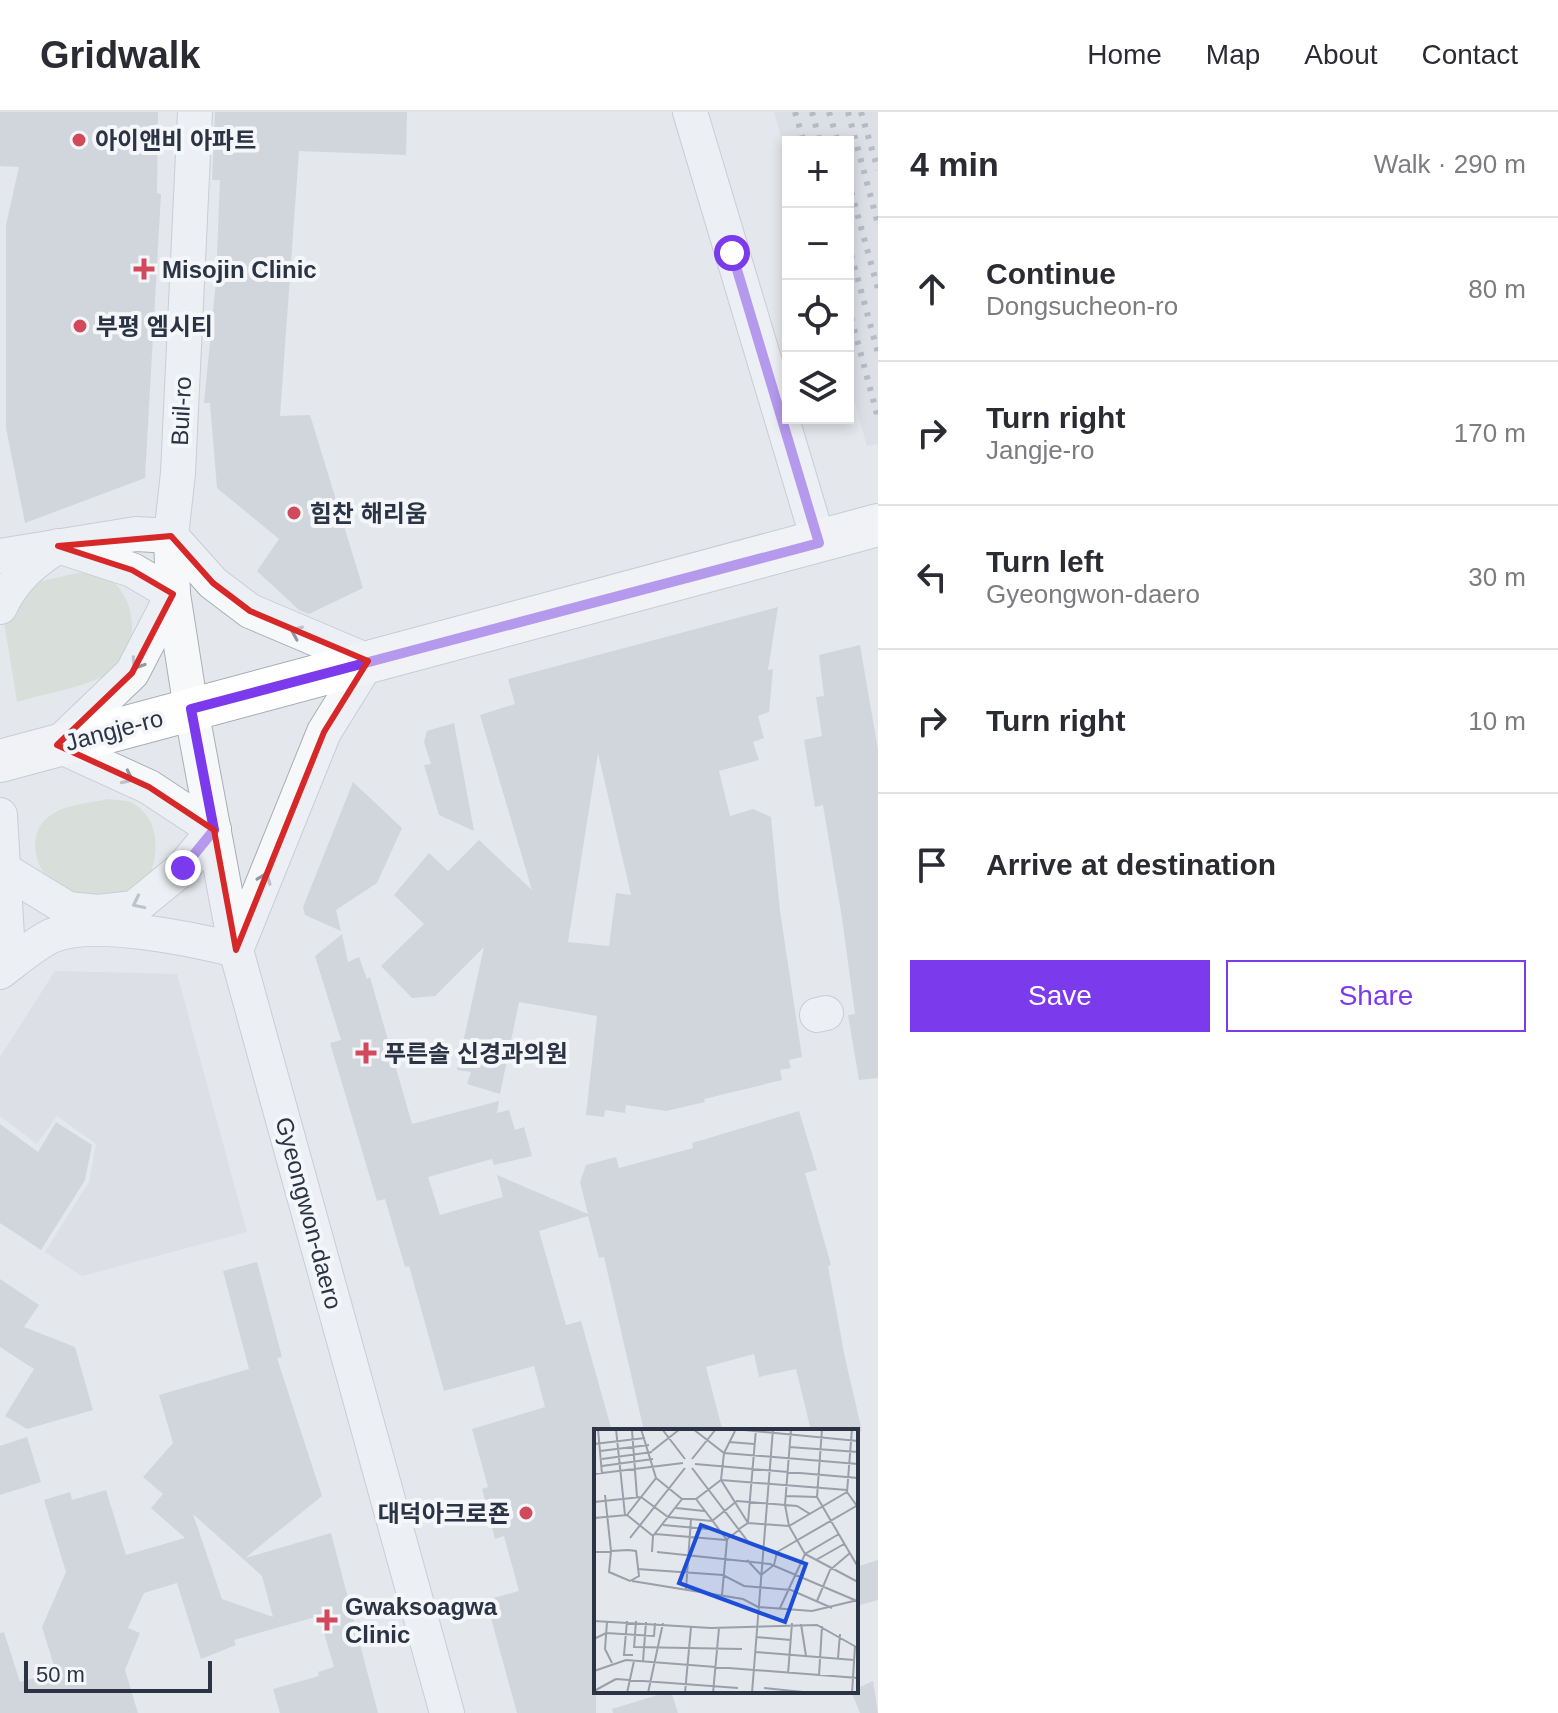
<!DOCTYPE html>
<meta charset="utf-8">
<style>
:root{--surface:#fff;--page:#f2f2f3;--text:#2b2b33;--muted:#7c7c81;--line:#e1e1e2;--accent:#7c3aed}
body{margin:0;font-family:Helvetica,"Noto Sans KR",sans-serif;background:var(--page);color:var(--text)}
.controls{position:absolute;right:24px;top:24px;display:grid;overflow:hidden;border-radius:0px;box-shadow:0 4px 12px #0003}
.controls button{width:72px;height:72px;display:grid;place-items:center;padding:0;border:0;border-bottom:2px solid var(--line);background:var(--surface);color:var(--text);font:40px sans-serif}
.scale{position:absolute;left:24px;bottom:20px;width:188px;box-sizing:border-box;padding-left:8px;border:4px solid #2b3445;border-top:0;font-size:22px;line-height:28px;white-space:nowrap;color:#2b3445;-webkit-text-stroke:6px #f4f6f9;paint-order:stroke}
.stop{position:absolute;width:24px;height:24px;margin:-18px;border:6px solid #7c3aed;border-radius:50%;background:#fff}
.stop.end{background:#7c3aed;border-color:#fff;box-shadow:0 2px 8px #0008}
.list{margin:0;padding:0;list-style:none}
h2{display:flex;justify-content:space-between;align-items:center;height:104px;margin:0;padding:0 32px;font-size:34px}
h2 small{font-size:26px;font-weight:400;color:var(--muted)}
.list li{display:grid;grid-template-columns:52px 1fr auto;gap:24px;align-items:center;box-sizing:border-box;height:144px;padding:0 32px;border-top:2px solid var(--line)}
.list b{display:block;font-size:30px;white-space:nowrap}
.list p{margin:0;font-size:26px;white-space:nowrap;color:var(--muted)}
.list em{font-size:26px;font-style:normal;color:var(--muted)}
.actions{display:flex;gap:16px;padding:24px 32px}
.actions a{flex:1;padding:18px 0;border:2px solid var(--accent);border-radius:0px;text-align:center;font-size:28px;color:var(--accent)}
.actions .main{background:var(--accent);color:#fff}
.icon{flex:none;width:44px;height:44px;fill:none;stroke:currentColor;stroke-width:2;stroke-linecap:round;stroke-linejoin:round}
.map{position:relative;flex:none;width:878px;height:1601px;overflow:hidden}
header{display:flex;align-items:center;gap:48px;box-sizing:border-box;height:112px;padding:0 40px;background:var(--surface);border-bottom:2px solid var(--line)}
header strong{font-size:38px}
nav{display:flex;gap:44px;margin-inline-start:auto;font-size:28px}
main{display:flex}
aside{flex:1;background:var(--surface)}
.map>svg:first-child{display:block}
.built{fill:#d2d6de}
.green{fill:#c9d6c5}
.building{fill:#bbc0ca;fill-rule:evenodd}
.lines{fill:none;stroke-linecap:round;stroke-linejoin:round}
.minor-casing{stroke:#a9aeb7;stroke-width:36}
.major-casing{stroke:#a3abb8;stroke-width:44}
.minor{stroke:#f7f8fa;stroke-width:34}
.major{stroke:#fff;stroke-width:42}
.rail{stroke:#7d8696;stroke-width:6;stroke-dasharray:4 8;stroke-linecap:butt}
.oneway{stroke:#9196a0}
.route{stroke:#7c3aed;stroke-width:10}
.marked{fill:none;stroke:#d62828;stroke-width:6;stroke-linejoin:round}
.poi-dot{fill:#d1495b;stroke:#f4f6f9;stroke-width:3}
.labels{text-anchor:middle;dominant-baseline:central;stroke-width:8;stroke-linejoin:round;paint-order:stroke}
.poi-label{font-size:24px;font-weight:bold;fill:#2b3445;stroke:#f4f6f9;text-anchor:start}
.street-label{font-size:24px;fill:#2b3445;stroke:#f4f6f9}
.inset-road{fill:none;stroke:#9a9fa9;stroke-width:2}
.view{fill:#1d4ed8;fill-opacity:0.15;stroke:#1d4ed8;stroke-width:4}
.inset-edge{fill:none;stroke:#2b3445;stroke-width:4}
</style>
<header>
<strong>Gridwalk</strong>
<nav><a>Home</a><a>Map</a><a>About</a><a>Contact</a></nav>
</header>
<main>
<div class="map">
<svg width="878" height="1601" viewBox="0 0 878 1601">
<rect width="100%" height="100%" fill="#e4e7ec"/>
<g class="built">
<polygon points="774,0 878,0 878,332 867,334 848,266 848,30 788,30 788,49"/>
<polygon points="55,859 177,862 247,1120 82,1164 45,1140 89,1070 96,1032 57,1004 37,1032 0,1004 0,945"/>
</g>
<g class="green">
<path d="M77,461C85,461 96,460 102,463C139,479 143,542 108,562C85,575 43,582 17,590L4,510L33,471Z"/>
<path d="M108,687C115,688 127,688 133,691C164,709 159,753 143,777C124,780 100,789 82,787C43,784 15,723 54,701C68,692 92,691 108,687Z"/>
</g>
<g class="building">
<polygon points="0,0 158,0 157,81 161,82 145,366 25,411 6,316 6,113 19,55 0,54"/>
<polygon points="215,0 407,0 406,43 299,39 280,304 310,303 363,476 309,502 299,498 257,459 279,427 217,376 210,291 204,291 216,169 220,68 212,68"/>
<path d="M778,495L768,558L773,557L769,600L758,604L764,626L753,630L759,648L719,659L730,704L753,697L771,705L780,799L802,945L789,948L791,956L780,958L782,968L704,987L705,990L666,999L626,993L625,1001L605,998L604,1005L586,1003L597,904L519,890L500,982L467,972L471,960L457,958L484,835L435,884L412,886L381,854L424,812L394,783L429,741L448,759L479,728L532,778L480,603L515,592L508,567ZM598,641L631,783L616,781L609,834L568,830Z"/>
<polygon points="860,533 878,638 878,966 859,968 848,903 855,902 842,806 823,693 815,695 804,628 822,624 816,585 824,584 819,543"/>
<polygon points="454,611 474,719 439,703 424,653 431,652 424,630 427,619"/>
<polygon points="353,670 402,716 377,771 336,798 341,819 305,803 303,795"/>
<polygon points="342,822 348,850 359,845 367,867 370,865 412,1012 499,989 497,1001 509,998 515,1018 524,1015 532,1044 494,1053 492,1047 428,1065 440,1103 503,1085 497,1063 588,1102 580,1070 586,1053 616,1045 619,1056 693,1036 692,1031 799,999 817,1058 805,1061 831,1153 828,1154 845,1246 862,1319 811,1319 796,1257 759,1265 754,1242 706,1255 722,1316 644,1319 604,1145 599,1146 588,1104 539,1119 566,1213 581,1209 612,1319 596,1319 596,1601 517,1601 486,1488 519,1479 504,1424 495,1427 482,1377 488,1375 472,1317 545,1295 534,1254 444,1279 409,1154 405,1155 385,1087 377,1089 330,931 341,928 315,844"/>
<polygon points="56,1010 92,1033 85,1068 41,1138 0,1111 0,1012 38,1040"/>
<path d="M257,1150L282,1245L277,1246L322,1384L245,1446L331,1421L378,1601H280L273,1577L319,1564L318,1560L334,1555L319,1504L234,1528L236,1533L201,1547L177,1471L144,1481L128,1516L140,1521L125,1558L138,1601H0V1521L4,1520L20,1570L56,1560L42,1515L66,1460L44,1388L70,1380L72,1388L106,1378L126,1443L185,1426L151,1396L163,1382L143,1365L173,1331L159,1283L249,1257L223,1159ZM193,1402L262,1464L273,1505L222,1487Z"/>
<polygon points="0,1167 39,1193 24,1215 75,1235 93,1298 27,1317 5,1304 34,1257 0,1235"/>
<polygon points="27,1325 41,1370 0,1383 0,1334"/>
<polygon points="878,1448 878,1488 856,1494 856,1455"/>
<polygon points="873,1569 878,1601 860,1601 851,1579"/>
<polygon points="671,1579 678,1601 613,1601 612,1597"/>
</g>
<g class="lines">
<defs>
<g id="minor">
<polyline points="195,0 178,361 171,424 173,482 191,597 236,838 447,1601"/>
<polyline points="690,0 819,431"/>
<polyline points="0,444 136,422 171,424 213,471 250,499 368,549 324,620 236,838"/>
<polyline points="173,482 132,561 57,633 149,675 214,718"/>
<path d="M0,495C14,466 32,451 58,434L132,458L173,482"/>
<polyline points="0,703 7,825 0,855"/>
<polyline points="6,759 68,797 98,800 134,796 183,756 214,718"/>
<path d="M0,860C16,848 33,833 51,824C93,806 192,827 236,838"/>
<polyline points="817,903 826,901"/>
</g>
<polyline id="major" points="0,649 878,413"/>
</defs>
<use href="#minor" class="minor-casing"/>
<use href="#major" class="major-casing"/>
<use href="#minor" class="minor"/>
<use href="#major" class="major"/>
<g class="rail">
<polyline points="795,0 804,30"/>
<polyline points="812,0 820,30"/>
<polyline points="829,0 838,30"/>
<polyline points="848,0 878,112"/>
<polyline points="861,0 878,58"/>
<polyline points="848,68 878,177"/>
<polyline points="848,131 878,241"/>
<polyline points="848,194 878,306"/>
</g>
</g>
<defs><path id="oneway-chevron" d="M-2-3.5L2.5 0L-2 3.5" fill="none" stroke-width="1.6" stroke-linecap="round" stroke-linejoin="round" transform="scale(2)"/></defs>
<g class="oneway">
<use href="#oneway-chevron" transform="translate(296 520) rotate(-157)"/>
<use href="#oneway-chevron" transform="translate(137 552) rotate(123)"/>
<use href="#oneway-chevron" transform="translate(128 666) rotate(25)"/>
<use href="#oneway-chevron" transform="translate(265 766) rotate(-68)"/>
<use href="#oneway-chevron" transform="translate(138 791) rotate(154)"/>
</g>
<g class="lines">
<polyline class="route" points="183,756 214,718 191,597 819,431 732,141"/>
</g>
<path d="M0 0H878V1601H0ZM171,424L213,471L250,499L368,549L324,620L236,838L214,718L149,675L57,633L132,561L173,482L132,458L58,434Z" fill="#e4e7ec" fill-opacity=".55" fill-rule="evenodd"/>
<path class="marked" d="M171,424L213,471L250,499L368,549L324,620L236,838L214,718L149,675L57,633L132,561L173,482L132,458L58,434Z"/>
<g class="poi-dot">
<circle cx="79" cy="28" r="8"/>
<path d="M140 145h8v8h8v8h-8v8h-8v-8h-8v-8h8z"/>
<circle cx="80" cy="214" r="8"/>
<circle cx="294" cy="401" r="8"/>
<path d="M362 929h8v8h8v8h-8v8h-8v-8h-8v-8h8z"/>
<circle cx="526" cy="1401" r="8"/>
<path d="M323 1496h8v8h8v8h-8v8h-8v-8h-8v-8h8z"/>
</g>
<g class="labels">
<g class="poi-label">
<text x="95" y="28">아이앤비 아파트</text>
<text x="162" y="157">Misojin Clinic</text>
<text x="96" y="214">부평 엠시티</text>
<text x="310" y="401">힘찬 해리움</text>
<text x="384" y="941">푸른솔 신경과의원</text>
<text x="510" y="1401" text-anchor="end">대덕아크로죤</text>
<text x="345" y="1494">Gwaksoagwa<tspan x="345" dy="28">Clinic</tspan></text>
</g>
<g class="street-label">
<text transform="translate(181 299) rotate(-87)">Buil-ro</text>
<text transform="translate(114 618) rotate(-15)">Jangje-ro</text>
<text transform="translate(309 1101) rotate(75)">Gyeongwon-daero</text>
</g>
</g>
<g transform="translate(594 1317)">
<rect width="264" height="264" fill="#e4e7ec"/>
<path class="inset-road" d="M4,0L8,45M22,0L31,86M68,0L91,30M99,0L130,24L264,35M140,0L264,12M197,0L191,76L195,97L211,125L264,153M228,0L223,68L264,138M258,0L253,63L263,77M38,1L43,68M141,2L130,24L127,51L154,94M135,13L160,15M0,15L51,9M195,18L264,23M6,22L55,16M58,22L86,0M8,30L58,23M98,30L122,0M101,35L264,49M8,37L59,30M98,39L155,114L183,123L264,76M0,45L89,34M62,49L88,70H102L127,51L253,61M192,67L223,68M102,70L133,111L128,166M0,73L47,68L74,88L118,92L143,72L203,77L216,85M173,75L179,0M82,79L110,82M33,86L62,49L47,0M0,89L33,86L59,107M154,93L162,0M69,96L125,101M145,100L154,94L195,97L253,63M61,105L132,111L145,101M36,109L91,39M0,123L34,121L42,122L45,147L36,152L15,143L17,122L11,66M58,123L59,107L88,70M63,123L176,135L263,172M153,131L167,146L180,136L183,123M222,131L250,115M43,140L129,146L150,157L197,161L238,179M38,152L149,170L164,178L218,182L264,171M92,160L97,90M223,172L236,141L256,124M186,179L211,125L245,105M0,192L117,199L223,196L264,219M33,192L30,226H39M13,193L11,220L18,234M207,195L212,227M162,208L197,211M0,210L12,204L60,207L61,194M40,218L148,220M40,219L42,192M162,223L260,231M244,229L246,205M49,232L52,193M0,242L32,231L264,249M194,245L198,194M225,247L228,197M22,250L144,259M170,259L219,264M0,262L22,250M33,264L40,232M54,264L69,194M91,264L97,198M119,264L125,199M158,264L173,75M258,264L261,217"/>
<path class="view" d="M107,96L212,135L191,193L85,154Z"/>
<rect width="264" height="264" class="inset-edge"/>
</g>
</svg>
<div class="controls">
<button>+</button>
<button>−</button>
<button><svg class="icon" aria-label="locate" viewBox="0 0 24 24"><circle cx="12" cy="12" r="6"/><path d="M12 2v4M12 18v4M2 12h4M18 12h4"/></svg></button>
<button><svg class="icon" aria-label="layers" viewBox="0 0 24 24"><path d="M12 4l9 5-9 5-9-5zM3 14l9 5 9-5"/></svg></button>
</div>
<div class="scale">50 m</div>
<div class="stop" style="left:732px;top:141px"></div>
<div class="stop end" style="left:183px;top:756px"></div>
</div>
<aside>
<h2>4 min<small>Walk · 290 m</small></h2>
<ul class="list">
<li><svg class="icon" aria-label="ahead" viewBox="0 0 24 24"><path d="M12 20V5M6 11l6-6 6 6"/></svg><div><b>Continue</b><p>Dongsucheon-ro</p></div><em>80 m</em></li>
<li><svg class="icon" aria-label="right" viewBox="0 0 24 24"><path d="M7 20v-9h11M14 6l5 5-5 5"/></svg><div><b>Turn right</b><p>Jangje-ro</p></div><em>170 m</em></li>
<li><svg class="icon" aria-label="left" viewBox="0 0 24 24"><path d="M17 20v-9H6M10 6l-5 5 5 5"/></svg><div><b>Turn left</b><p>Gyeongwon-daero</p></div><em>30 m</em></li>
<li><svg class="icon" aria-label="right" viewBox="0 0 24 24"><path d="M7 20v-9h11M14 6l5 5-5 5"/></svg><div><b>Turn right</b></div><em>10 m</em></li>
<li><svg class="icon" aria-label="arrive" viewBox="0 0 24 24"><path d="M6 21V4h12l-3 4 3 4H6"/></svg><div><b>Arrive at destination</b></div></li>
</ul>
<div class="actions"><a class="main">Save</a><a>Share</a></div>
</aside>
</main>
